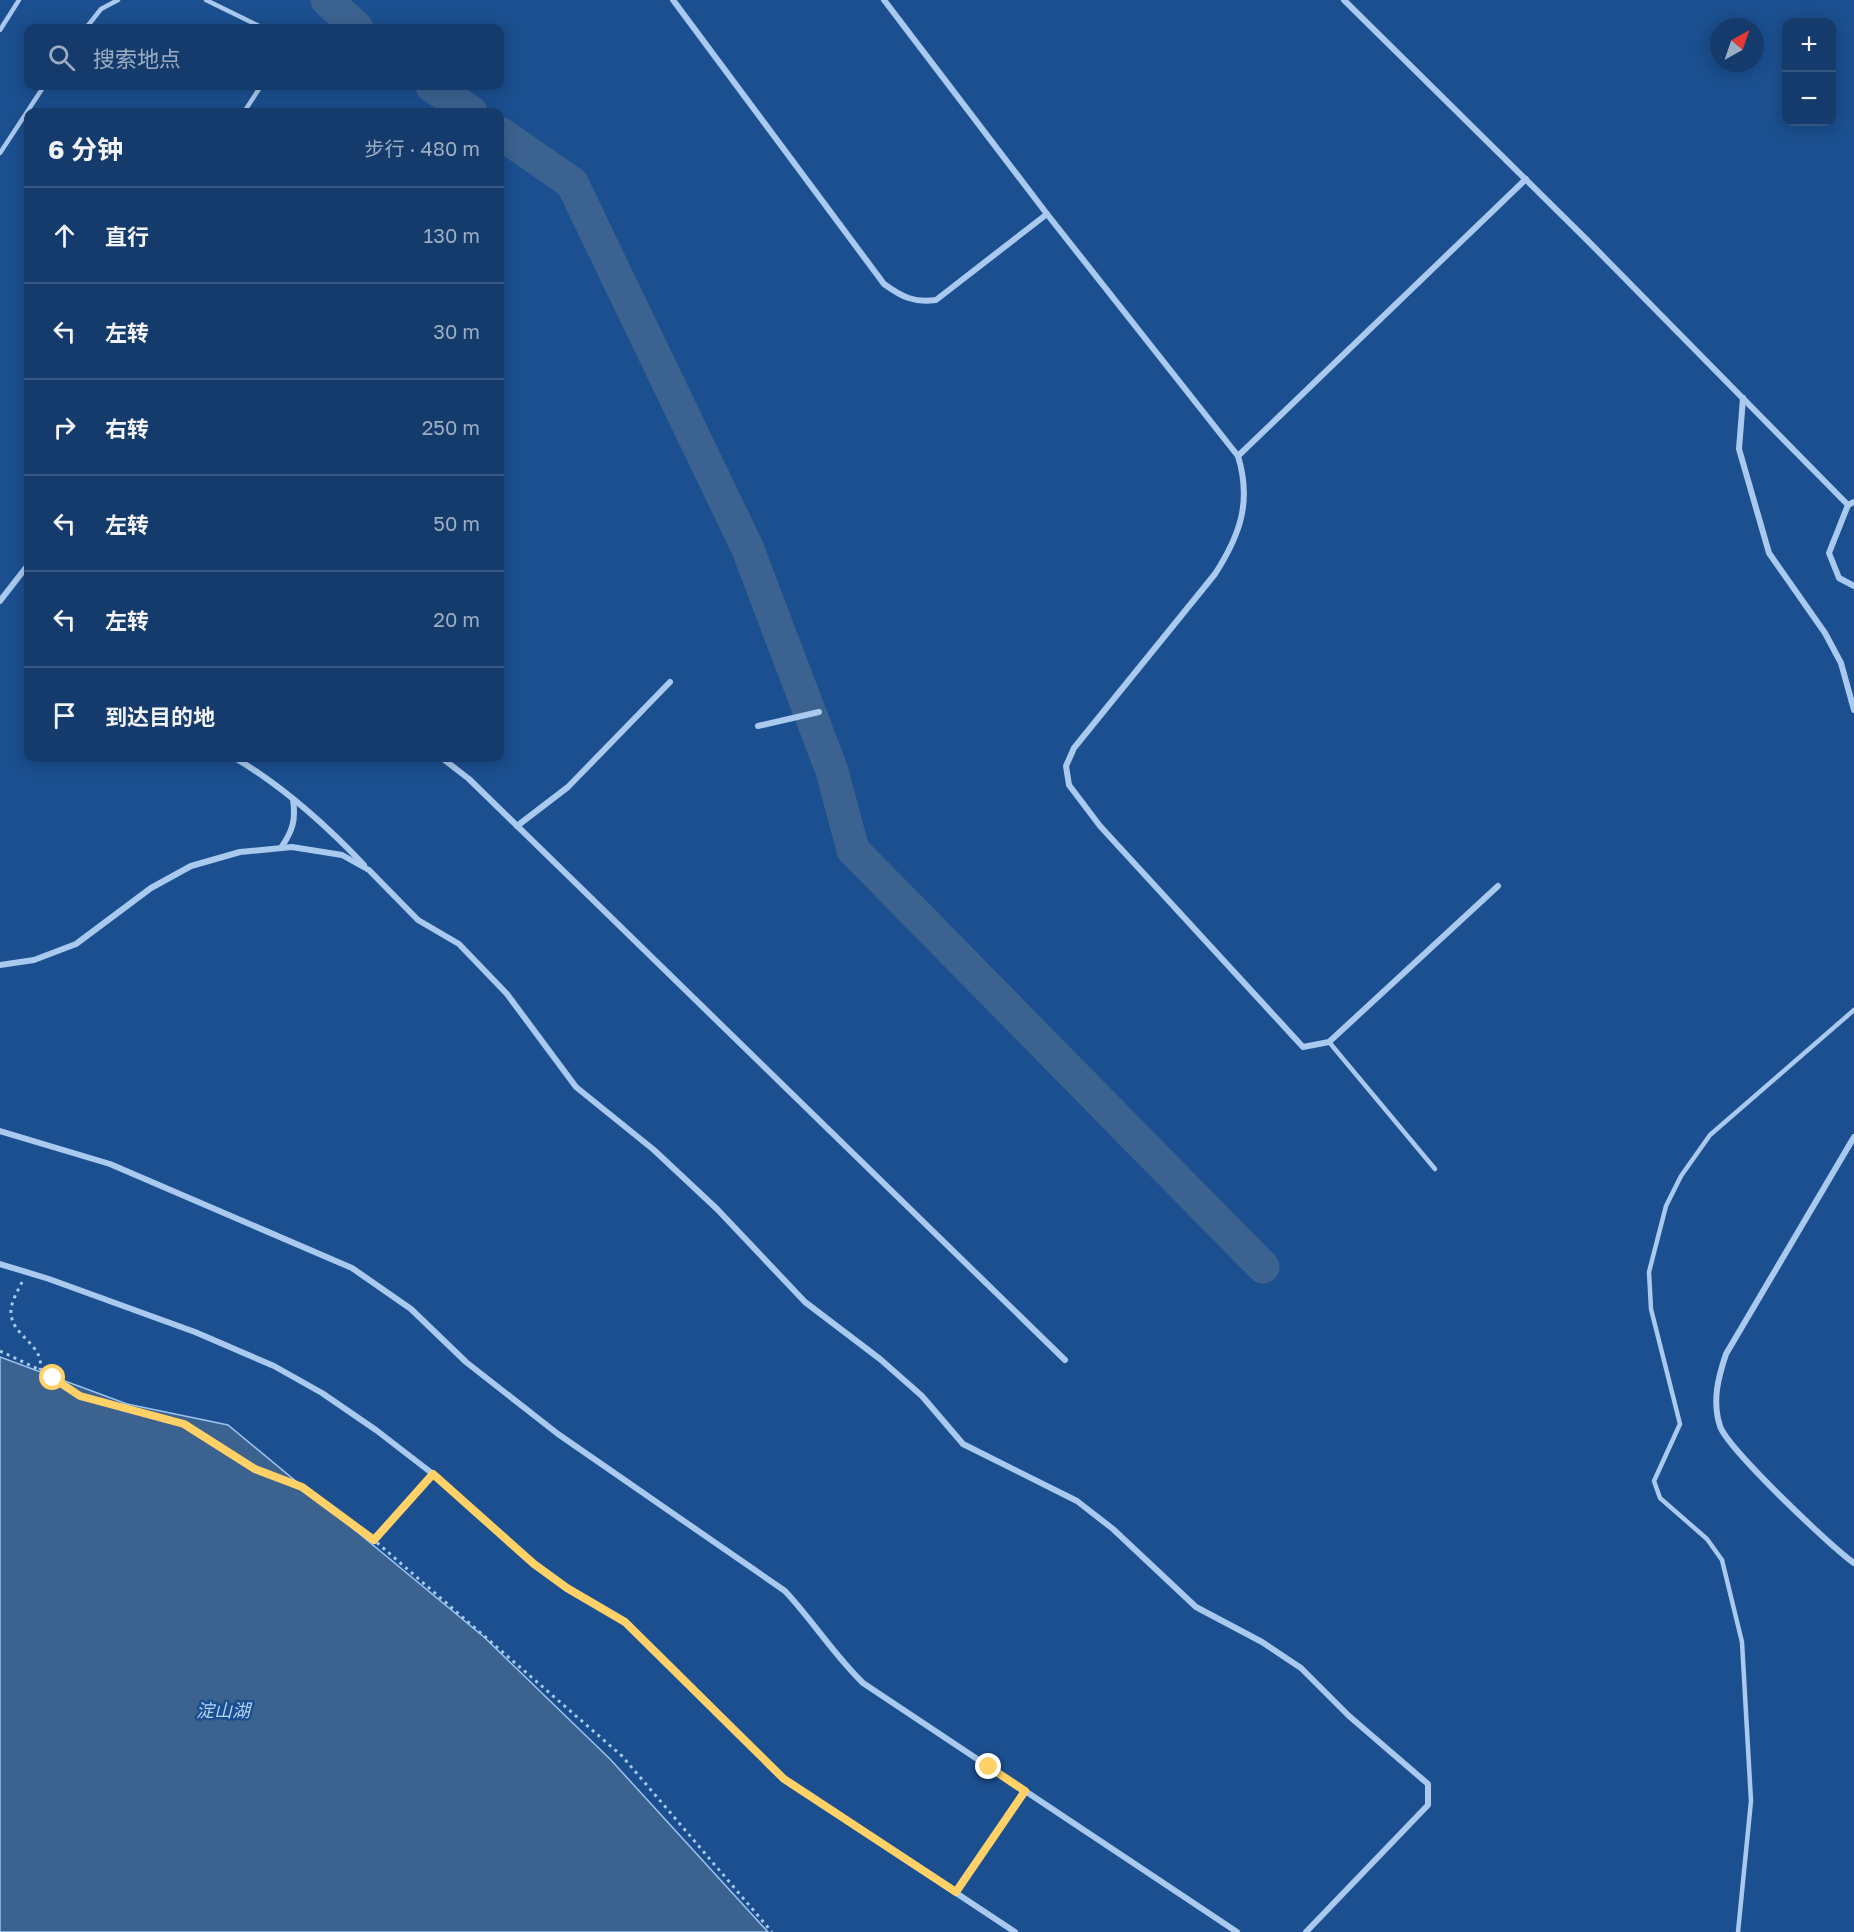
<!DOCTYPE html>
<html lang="zh">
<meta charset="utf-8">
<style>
:root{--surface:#143b6b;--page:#214673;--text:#f1f3f6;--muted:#9dadc1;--line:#33557e}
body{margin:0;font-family:"Golos Text","Noto Sans SC",sans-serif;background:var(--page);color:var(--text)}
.controls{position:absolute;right:18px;top:18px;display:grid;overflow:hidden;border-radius:12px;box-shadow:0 3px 15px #0003}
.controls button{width:54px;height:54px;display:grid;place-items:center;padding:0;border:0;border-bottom:2px solid var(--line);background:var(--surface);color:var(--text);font:30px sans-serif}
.compass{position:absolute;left:1710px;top:18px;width:54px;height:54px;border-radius:50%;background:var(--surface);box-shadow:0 3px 15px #0003;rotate:40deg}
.stop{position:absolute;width:18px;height:18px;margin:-14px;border:4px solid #ffd166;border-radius:50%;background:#fff}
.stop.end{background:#ffd166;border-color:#fff;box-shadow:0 2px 6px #0008}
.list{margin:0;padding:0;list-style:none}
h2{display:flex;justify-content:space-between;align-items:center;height:78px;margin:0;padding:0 24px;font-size:26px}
h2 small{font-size:20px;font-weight:400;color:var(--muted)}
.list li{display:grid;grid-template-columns:39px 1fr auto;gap:18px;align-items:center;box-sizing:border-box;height:96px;padding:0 24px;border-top:2px solid var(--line)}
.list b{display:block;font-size:22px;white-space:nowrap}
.list em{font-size:20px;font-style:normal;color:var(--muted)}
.icon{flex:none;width:33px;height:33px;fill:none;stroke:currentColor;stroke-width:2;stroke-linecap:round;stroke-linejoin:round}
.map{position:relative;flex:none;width:1854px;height:1932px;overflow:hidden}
.search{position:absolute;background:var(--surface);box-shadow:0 3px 15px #0003;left:24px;top:24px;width:480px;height:66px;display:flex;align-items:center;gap:15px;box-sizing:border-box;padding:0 21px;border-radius:12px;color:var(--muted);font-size:22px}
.panel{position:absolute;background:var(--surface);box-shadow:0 3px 15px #0003;left:24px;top:108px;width:480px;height:654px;border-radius:12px}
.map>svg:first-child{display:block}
.water{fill:#3c6290;stroke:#9cc4f0;stroke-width:1.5}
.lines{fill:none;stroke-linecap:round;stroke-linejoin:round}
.river{stroke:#3c6290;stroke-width:33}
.path{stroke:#a9c9ee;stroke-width:3;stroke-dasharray:3 4.5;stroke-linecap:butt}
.lane{stroke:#a9c9ee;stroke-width:4.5}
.street{stroke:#a9c9ee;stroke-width:6}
.route{stroke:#ffd166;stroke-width:8}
.labels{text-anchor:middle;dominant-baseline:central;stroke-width:5;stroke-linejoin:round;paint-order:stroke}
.water-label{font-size:18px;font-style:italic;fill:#b5d3f5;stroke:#1b4f8f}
</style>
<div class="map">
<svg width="1854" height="1932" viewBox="0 0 1854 1932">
<rect width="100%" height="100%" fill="#1b4f8f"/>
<polygon class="water" points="0,1357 127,1404 228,1425 484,1637 610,1759 768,1932 0,1932"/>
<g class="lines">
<g class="river">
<polyline points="327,0 357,28"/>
<polyline points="432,86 471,112"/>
<polyline points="500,133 572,183 747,547 832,771 853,850 1263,1267"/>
</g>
<g class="path">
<path d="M22,1282C18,1291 10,1303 11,1313C12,1337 45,1344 40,1370"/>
<polyline points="0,1351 40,1370 80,1396 184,1424 255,1469 302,1487 374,1540 622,1756 772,1932"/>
<polyline points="374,1540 425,1482"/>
</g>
<g class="lane">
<polyline points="206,0 263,28"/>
<polyline points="86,28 101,9 118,0"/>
<polyline points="0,30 19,0"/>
<polyline points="244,112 261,86"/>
<polyline points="0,153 44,86"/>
<polyline points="1329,1042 1435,1169"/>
<polyline points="1738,1932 1751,1801 1742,1642 1722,1560 1707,1539 1660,1498 1654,1481 1680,1424 1651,1309 1649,1272 1666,1206 1681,1176 1710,1135 1854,1010"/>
</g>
<g class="street">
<path d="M673,0L884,284C902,297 914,303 936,300L1047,214"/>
<path d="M884,0L1047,214L1238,456C1252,502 1240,535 1215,574L1074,748L1066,766L1069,785L1100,826L1303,1047L1329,1042L1498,886"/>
<polyline points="1344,0 1588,241 1848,505"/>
<polyline points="1743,398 1739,449 1769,553 1825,633 1841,663 1854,710"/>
<polyline points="1238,456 1526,179"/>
<polyline points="1854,502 1848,505 1829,553 1839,578 1854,586"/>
<polyline points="0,601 28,565"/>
<polyline points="758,726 819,712"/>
<path d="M235,758C284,787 325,824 364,865"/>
<polyline points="442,758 469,779 1065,1360"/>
<polyline points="517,826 568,787 670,682"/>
<path d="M281,848C293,830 296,820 293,799"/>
<polyline points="0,965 34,960 76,944 151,888 191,866 240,852 292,847 342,855 369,870 418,920 459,944 507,994 576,1087 654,1150 717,1209 805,1302 880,1359 922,1396 963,1444 1077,1501 1113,1529 1196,1607 1262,1642 1301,1668 1349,1716 1428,1784 1428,1805 1306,1932"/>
<path d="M0,1131L110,1164L352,1268L411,1309L466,1362L558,1434L785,1591C813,1621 834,1655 863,1683L1237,1932"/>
<path d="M1854,1137L1726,1354C1718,1378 1712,1401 1720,1426C1727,1448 1831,1547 1854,1563"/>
<polyline points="0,1264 49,1279 195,1332 274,1366 322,1393 376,1430 433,1474 534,1564 567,1588 625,1621 784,1779 1015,1932"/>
<polyline points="955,1892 1025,1791"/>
</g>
</g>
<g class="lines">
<polyline class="route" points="53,1378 80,1396 184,1424 255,1469 302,1487 374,1540 433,1474 534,1564 567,1588 625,1622 784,1779 956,1892 1025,1791 989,1767"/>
</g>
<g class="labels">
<g class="water-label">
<text x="223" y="1710">淀山湖</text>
</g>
</g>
</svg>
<div class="controls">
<button>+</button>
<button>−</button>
</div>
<svg class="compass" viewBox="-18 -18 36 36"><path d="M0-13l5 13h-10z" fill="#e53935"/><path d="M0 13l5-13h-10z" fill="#9dadc1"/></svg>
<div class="stop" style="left:53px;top:1378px"></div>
<div class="stop end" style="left:989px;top:1767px"></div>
<div class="search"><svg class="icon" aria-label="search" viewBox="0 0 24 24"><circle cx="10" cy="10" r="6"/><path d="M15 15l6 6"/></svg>搜索地点</div>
<section class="panel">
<h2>6 分钟<small>步行 · 480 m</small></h2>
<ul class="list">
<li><svg class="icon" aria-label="ahead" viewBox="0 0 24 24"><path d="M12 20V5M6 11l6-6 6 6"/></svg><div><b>直行</b></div><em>130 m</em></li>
<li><svg class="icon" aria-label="left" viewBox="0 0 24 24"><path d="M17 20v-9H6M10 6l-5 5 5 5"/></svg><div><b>左转</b></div><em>30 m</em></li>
<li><svg class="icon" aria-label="right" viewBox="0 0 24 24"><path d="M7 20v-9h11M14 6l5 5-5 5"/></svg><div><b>右转</b></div><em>250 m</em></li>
<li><svg class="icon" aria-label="left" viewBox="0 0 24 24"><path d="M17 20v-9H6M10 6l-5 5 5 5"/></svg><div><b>左转</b></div><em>50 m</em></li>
<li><svg class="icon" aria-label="left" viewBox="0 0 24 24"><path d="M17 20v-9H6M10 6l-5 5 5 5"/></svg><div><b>左转</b></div><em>20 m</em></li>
<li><svg class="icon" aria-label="arrive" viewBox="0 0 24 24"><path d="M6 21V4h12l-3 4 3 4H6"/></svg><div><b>到达目的地</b></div></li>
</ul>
</section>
</div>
